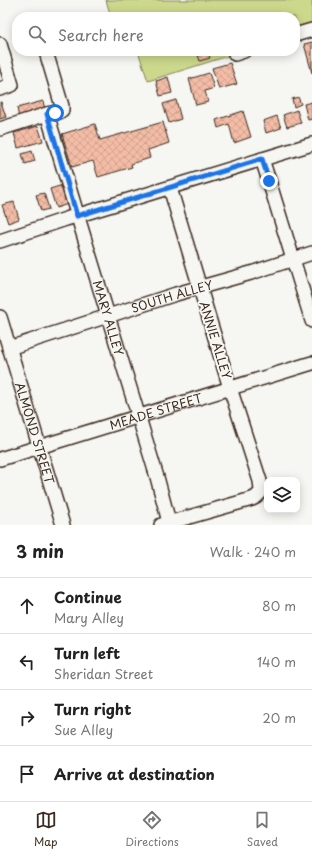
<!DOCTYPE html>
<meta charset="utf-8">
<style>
:root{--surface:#fff;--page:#f6f6f6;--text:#222;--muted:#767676;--line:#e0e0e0;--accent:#3b2a1e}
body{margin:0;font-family:"Playpen Sans",sans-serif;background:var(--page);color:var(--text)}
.controls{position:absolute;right:12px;bottom:12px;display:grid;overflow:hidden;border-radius:8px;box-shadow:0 2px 10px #0003}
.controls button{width:36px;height:36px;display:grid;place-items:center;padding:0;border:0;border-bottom:1px solid var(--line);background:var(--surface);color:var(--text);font:20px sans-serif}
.stop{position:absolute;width:12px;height:12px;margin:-9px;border:3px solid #1a73e8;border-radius:50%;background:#fff}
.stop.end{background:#1a73e8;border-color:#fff;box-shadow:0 1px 4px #0008}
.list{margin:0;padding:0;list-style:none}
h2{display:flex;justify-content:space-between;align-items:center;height:52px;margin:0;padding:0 16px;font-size:17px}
h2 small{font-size:13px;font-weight:400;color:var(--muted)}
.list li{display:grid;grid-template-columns:26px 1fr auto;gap:12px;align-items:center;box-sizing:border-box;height:56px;padding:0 16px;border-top:1px solid var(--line)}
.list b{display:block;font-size:15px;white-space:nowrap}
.list p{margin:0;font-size:13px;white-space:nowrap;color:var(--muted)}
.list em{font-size:13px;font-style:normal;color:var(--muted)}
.icon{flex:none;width:22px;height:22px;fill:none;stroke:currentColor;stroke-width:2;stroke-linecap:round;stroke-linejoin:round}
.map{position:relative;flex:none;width:312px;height:525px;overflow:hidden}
.search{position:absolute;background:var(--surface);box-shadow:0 2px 10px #0003;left:12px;right:12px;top:12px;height:44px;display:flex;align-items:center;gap:10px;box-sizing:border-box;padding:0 14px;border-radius:16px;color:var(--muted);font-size:15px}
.sheet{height:276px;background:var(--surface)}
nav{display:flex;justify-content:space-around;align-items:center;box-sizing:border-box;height:56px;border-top:1px solid var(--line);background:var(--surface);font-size:11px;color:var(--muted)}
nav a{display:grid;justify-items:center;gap:2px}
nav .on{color:var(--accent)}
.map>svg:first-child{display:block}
.garden{fill:#ccd88c;stroke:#848155}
.building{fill:url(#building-cross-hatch);stroke:#3b2a1e}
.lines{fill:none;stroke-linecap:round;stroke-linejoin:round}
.minor-casing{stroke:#3b2a1e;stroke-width:16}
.minor{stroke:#f6f6f2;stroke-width:13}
.route{stroke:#1a73e8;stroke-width:5}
.labels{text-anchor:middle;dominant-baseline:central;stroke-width:4;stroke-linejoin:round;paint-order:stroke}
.street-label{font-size:12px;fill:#3b2a1e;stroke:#f6f6f2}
</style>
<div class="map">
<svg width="312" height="525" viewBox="0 0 312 525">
<defs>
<pattern id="building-cross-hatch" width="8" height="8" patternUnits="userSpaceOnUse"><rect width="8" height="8" fill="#f3bca6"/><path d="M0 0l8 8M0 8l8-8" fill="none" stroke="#d1a28e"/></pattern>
</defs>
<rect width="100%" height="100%" fill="#f6f6f2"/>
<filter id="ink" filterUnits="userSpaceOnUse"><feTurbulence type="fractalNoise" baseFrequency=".025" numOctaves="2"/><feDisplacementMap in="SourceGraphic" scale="8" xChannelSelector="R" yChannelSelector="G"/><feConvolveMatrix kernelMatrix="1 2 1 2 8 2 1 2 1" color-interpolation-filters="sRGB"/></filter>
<g filter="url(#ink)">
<g class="garden">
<polygon points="106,0 312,0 312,30 295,35 295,17 128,17 127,15 122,17 111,17"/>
<polygon points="138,51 244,51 148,81"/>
</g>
<g class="building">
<polygon points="312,42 312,73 304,44"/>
<polygon points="208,52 210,58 200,61 198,55"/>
<polygon points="230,63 237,84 219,89 212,68"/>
<polygon points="209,73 214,88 205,91 208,102 196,105 189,79"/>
<polygon points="168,77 172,93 160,96 156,81"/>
<polygon points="298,97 301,104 294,107 292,99"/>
<polygon points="176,100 181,119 169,123 163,104"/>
<polygon points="43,101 45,110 19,118 17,108"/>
<polygon points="0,102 1,102 6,117 0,119"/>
<polygon points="312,102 312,119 308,120 304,104"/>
<polygon points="297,110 301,123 287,127 283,115"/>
<polygon points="243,111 251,137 234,143 229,124 218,128 216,120"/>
<polygon points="277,116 281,128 266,133 263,121"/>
<polygon points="163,122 169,143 148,150 150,158 131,164 132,167 98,177 93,161 72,167 62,134 95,124 100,140"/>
<polygon points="38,126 43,141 18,148 14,133"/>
<polygon points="32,151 35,161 25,164 22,154"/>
<polygon points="66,184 71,203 56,208 50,189"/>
<polygon points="44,193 49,209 41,211 36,195"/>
<polygon points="14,202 19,219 8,223 2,205"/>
</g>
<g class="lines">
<defs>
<g id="minor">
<polyline points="295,35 312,30"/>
<polyline points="0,44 12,85 0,89"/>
<polyline points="235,54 244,51"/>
<path id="s1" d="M47,114L81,227L157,477L169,522"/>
<polyline points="0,129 47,114 59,112 62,110 62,106 46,52"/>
<polyline points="262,159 269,181 312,321"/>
<polyline points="0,241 66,219 312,144"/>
<path id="s2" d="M0,317L63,525"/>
<path id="s3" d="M9,348L176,294L251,273L312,253"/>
<path id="s4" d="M0,459L312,363"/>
<polyline points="161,525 252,499 256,497 260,493 261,490 260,481 230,388 170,188"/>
</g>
</defs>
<use href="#minor" class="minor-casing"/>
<use href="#minor" class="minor"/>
</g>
</g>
<g class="lines" filter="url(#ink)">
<polyline class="route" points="55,113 47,114 77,216 262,159 269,181"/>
</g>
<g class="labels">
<g class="street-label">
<text stroke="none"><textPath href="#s3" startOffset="171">SOUTH ALLEY</textPath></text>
<text stroke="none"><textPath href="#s1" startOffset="213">MARY ALLEY</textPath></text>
<text transform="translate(216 340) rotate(73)">ANNIE ALLEY</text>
<text stroke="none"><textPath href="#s4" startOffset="163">MEADE STREET</textPath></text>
<text stroke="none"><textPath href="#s2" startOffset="121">ALMOND STREET</textPath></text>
</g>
</g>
</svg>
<div class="controls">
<button><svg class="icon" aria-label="layers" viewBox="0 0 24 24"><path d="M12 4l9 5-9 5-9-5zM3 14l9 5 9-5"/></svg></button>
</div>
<div class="stop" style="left:55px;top:113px"></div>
<div class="stop end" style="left:269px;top:181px"></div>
<div class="search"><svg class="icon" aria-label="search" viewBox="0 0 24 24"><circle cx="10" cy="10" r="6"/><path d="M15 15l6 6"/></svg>Search here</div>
</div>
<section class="sheet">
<h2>3 min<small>Walk · 240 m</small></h2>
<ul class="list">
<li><svg class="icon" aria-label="ahead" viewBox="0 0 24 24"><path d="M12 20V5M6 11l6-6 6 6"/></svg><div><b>Continue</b><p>Mary Alley</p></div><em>80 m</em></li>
<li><svg class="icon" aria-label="left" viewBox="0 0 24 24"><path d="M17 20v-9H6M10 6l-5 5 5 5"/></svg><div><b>Turn left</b><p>Sheridan Street</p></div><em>140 m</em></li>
<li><svg class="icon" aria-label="right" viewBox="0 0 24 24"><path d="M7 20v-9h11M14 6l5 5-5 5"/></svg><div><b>Turn right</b><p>Sue Alley</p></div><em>20 m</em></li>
<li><svg class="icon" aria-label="arrive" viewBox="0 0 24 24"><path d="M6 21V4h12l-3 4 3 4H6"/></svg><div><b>Arrive at destination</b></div></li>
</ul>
</section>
<nav>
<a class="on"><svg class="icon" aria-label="map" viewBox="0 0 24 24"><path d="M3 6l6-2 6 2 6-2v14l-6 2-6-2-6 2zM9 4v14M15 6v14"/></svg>Map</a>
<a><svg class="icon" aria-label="directions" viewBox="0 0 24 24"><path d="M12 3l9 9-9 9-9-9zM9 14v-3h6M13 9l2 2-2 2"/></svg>Directions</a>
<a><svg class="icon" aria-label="saved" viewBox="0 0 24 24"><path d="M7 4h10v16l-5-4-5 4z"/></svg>Saved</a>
</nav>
